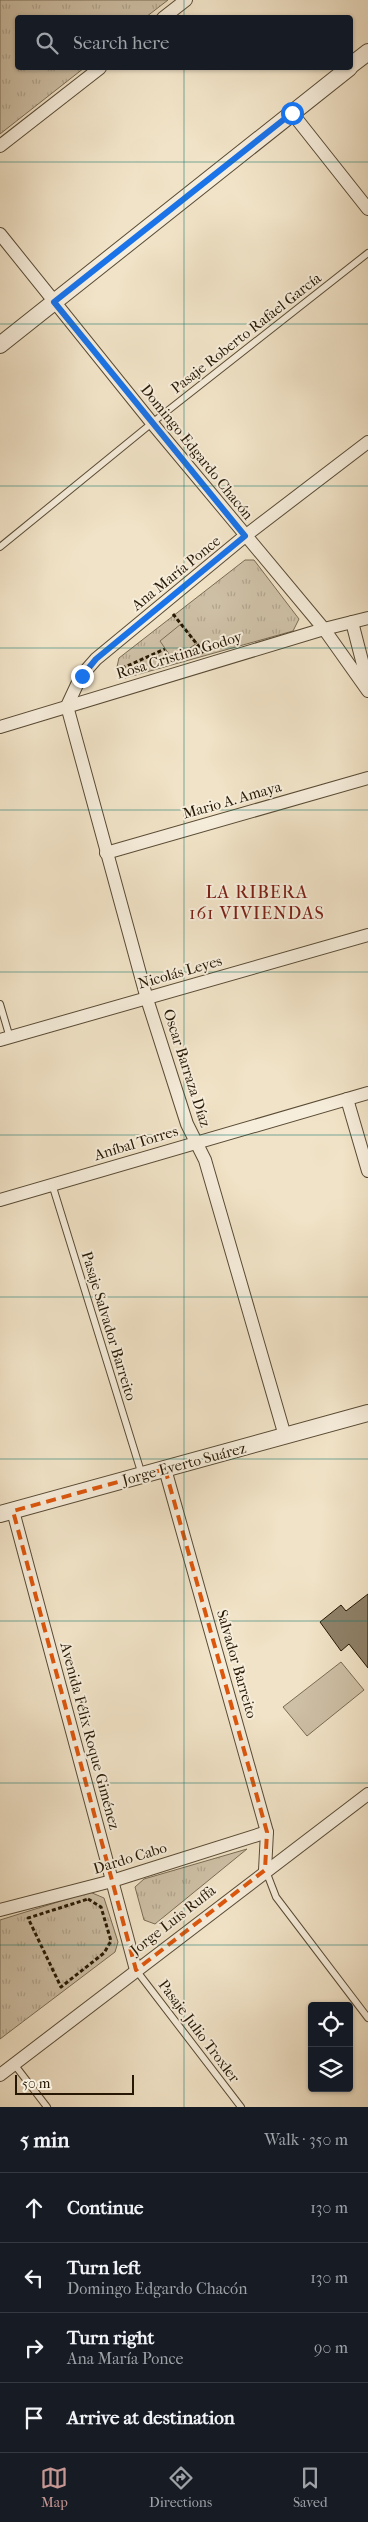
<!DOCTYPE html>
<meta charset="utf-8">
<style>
:root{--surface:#171b24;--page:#20242c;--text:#f1f3f6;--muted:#9ea1a6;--line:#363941;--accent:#c59692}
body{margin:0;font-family:"IM FELL French Canon",serif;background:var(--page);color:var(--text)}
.controls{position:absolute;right:15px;bottom:15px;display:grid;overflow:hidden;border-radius:5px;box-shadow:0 1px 4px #0004}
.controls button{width:45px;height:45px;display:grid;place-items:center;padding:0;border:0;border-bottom:1px solid var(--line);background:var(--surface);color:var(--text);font:25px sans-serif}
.scale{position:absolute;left:15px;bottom:12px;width:119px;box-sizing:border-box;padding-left:5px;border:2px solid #261804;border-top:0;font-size:14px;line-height:18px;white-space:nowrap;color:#261804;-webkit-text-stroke:4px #f6eddb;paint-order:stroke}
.stop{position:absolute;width:15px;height:15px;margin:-11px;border:4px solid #1a73e8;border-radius:50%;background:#fff}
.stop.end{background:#1a73e8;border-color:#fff;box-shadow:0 1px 5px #0008}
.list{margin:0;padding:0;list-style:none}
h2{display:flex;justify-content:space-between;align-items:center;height:65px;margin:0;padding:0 20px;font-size:21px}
h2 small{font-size:16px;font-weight:400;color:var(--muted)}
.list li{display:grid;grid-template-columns:32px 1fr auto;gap:15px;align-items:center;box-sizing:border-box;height:70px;padding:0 20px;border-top:1px solid var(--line)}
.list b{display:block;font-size:19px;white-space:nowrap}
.list p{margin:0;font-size:16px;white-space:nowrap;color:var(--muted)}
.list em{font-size:16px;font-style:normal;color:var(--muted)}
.icon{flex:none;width:28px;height:28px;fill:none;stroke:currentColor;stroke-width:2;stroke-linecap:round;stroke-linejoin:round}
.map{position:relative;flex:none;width:368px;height:2107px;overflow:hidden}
.search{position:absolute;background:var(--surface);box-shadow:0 1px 4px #0004;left:15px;right:15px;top:15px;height:55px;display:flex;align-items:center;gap:12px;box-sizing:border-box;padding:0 18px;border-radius:5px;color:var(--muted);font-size:19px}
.sheet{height:345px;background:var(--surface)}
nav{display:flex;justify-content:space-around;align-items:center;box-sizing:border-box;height:70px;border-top:1px solid var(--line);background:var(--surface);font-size:14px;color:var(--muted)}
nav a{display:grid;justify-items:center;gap:2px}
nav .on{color:var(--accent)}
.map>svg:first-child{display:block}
.grass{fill:url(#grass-tufts);stroke:#7a6c55}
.pitch{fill:#cec0a6;stroke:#7a6c55}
.building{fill:#908269;stroke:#261804}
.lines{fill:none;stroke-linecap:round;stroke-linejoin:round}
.service-casing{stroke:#594b35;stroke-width:8}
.minor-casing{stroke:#594b35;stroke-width:14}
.tertiary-casing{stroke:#594b35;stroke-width:18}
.path{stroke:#261804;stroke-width:3;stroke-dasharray:4 2.5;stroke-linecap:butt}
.service{stroke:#f6eddb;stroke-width:6}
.minor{stroke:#f6eddb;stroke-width:12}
.tertiary{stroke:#f6eddb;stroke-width:16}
.route{stroke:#1a73e8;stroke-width:6}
.marked{fill:none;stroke:#de560c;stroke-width:4;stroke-dasharray:10 6;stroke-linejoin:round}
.grid{fill:none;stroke:#0f766e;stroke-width:1;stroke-opacity:0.55}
.labels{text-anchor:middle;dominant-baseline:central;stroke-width:4;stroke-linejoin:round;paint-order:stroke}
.street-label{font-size:15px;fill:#261804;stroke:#f6eddb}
.quarter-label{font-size:18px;letter-spacing:1px;fill:#7a1f14;stroke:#f6eddb}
</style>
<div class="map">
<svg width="368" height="2107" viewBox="0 0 368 2107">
<defs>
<pattern id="grass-tufts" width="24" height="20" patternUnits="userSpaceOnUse" patternTransform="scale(1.25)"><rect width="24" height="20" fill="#cec0a6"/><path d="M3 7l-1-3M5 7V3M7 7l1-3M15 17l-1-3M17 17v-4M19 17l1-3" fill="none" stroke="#b1a48d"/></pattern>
</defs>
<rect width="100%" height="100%" fill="#f1e3c7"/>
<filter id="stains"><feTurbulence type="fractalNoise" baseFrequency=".004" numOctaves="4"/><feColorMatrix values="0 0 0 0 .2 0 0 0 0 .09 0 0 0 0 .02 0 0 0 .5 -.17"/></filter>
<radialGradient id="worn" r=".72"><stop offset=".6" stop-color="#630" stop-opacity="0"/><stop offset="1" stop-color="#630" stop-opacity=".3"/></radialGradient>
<g class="grass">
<polygon points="0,0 168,0 146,17 18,18 18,68 84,68 0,134"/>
<polygon points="245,560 254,560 299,619 293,631 125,678 116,671 119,658"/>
<polygon points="247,1849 155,1924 144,1920 135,1887 144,1879"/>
<polygon points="90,1892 104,1898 118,1942 115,1952 0,2039 0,1920"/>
</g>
<g class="pitch">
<polygon points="181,624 197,643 173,660 160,641"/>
<polygon points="341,1662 364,1690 307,1736 283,1707"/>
</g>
<polygon class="building" points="368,1594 368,1668 349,1644 341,1651 320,1622 341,1605 346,1611"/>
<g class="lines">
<defs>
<g id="service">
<polyline points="0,547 152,423 368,253"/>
<polyline points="0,1004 10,1038"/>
<polyline points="52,1184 142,1475"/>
<polyline points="266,1871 276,1897 368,2018"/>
<polyline points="136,1970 241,2107"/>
<polyline points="14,2064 47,2107"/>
</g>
<g id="minor">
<polyline points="163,18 186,0"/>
<polyline points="292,113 368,209"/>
<polyline points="0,146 100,68"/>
<polyline points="0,234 152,423 324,629 368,691"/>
<polyline points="352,622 368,684"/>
<polyline points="0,727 324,629 368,618"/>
<polyline points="106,853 368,778"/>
<polyline points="0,1040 368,935"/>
<polyline points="347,1099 368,1171"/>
<polyline points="0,1200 368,1093"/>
<polyline points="285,1436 205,1160 187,1124 147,999 67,706 81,676 96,659 245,536 368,442"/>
<polyline points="165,1469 267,1832 265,1870"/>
<polyline points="13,1511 136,1970"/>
<polyline points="0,1910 112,1881 267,1832"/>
<polyline points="0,2075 368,1794"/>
</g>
<g id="tertiary">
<polyline points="350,66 368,52"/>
<polyline points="0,345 349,68"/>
<polyline points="0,1514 368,1413"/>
</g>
</defs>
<use href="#service" class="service-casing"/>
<use href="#minor" class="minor-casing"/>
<use href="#tertiary" class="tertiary-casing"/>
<g class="path">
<polyline points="173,614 204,653"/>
<polyline points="116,671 165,649"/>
<polygon points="88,1899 101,1907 111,1941 104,1953 61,1987 28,1918"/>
</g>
<use href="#service" class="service"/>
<use href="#minor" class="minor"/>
<use href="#tertiary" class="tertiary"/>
</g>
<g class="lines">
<polyline class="route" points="82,676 96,659 245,536 54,302 292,113"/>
</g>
<path class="marked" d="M165,1469L267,1832L265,1870L136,1970L13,1511Z"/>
<path class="grid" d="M184,0V18M184,68V2107M0,162H368M0,324H368M0,486H368M0,648H368M0,810H368M0,972H368M0,1135H368M0,1297H368M0,1459H368M0,1621H368M0,1783H368M0,1945H368"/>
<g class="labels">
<g class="street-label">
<text transform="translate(246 333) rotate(-38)">Pasaje Roberto Rafael García</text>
<text transform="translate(197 452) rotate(51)">Domingo Edgardo Chacón</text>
<text transform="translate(176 573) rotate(-39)">Ana María Ponce</text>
<text transform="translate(179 655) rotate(-17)">Rosa Cristina Godoy</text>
<text transform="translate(232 800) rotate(-16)">Mario A. Amaya</text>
<text transform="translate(180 972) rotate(-16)">Nicolás Leyes</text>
<text transform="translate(187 1068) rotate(72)">Oscar Barraza Díaz</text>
<text transform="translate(136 1143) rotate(-17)">Aníbal Torres</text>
<text transform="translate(109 1326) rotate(73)">Pasaje Salvador Barreito</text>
<text transform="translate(184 1464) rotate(-15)">Jorge Everto Suárez</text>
<text transform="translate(237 1664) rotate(74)">Salvador Barreito</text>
<text transform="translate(90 1736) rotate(75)">Avenida Félix Roque Giménez</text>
<text transform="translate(130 1858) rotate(-17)">Dardo Cabo</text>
<text transform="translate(173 1920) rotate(-38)">Jorge Luis Ruffa</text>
<text transform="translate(199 2031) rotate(53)">Pasaje Julio Troxler</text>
</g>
<g class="quarter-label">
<text x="257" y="892">LA RIBERA<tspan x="257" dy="21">161 VIVIENDAS</tspan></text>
</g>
</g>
<rect width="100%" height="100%" filter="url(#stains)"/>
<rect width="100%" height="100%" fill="url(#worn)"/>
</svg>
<div class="controls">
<button><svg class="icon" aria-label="locate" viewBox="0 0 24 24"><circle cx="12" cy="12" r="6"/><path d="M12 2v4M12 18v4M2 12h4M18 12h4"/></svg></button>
<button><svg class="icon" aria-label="layers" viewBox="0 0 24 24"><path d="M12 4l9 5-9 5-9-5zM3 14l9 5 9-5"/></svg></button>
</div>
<div class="scale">50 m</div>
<div class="stop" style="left:292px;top:113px"></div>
<div class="stop end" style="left:82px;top:676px"></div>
<div class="search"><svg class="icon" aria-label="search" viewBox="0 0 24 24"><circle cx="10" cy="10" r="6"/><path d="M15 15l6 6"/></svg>Search here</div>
</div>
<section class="sheet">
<h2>5 min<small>Walk · 350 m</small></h2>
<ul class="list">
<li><svg class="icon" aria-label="ahead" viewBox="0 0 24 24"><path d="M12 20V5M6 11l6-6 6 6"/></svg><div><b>Continue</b></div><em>130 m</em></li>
<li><svg class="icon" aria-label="left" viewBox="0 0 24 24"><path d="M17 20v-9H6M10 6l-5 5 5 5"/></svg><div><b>Turn left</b><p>Domingo Edgardo Chacón</p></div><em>130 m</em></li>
<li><svg class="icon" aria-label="right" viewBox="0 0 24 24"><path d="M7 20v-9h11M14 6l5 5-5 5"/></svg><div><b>Turn right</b><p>Ana María Ponce</p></div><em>90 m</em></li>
<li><svg class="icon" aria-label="arrive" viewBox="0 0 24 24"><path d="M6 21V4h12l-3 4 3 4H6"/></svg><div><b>Arrive at destination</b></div></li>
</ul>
</section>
<nav>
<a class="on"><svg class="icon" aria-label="map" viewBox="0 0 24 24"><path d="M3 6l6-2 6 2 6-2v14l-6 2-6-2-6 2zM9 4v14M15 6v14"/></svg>Map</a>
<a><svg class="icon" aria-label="directions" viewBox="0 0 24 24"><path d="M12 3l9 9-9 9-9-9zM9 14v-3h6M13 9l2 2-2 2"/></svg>Directions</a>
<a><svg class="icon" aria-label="saved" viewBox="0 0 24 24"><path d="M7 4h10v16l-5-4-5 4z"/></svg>Saved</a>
</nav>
